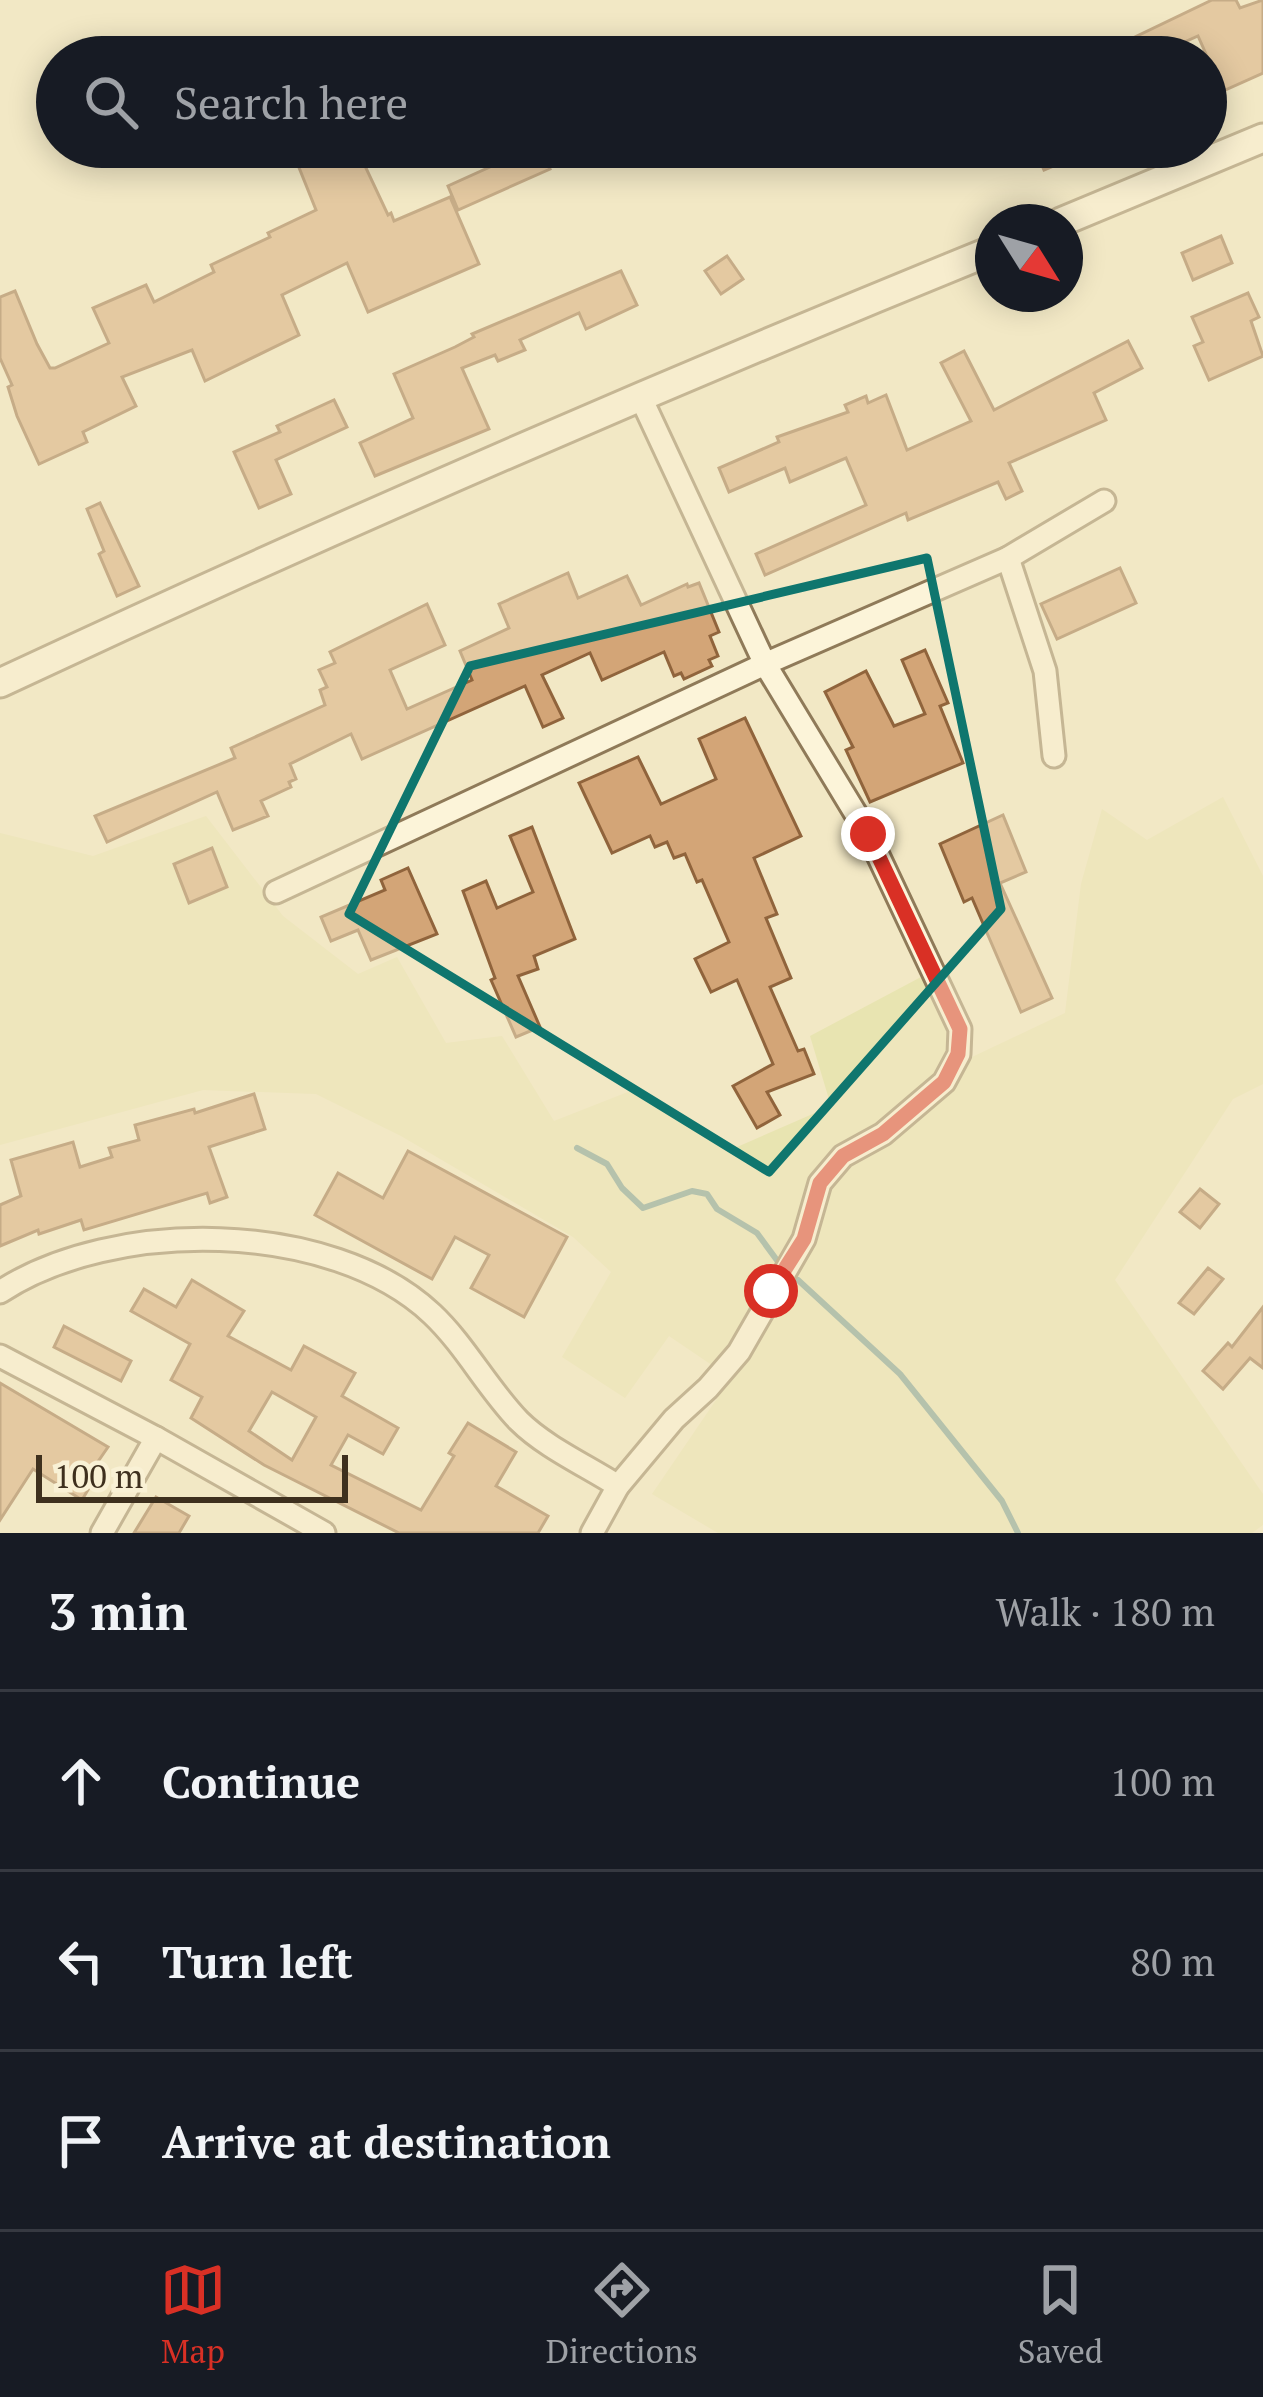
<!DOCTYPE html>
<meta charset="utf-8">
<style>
:root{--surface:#171b24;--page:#20242c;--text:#f1f3f6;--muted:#9ea1a6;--line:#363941;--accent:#d93025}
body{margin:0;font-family:"PT Serif",serif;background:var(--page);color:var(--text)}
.compass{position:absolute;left:975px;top:204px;width:108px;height:108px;border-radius:50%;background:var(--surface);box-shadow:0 6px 30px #0003;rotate:127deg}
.scale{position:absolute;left:36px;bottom:30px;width:312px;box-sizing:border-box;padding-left:12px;border:6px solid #3e301e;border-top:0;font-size:33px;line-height:42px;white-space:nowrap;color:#3e301e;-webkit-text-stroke:9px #f9f1d5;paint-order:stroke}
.stop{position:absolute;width:36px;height:36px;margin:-27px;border:9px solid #d93025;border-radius:50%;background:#fff}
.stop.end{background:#d93025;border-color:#fff;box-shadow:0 3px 12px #0008}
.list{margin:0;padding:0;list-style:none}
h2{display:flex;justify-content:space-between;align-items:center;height:156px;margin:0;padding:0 48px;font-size:51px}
h2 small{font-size:39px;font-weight:400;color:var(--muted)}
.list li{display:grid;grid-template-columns:78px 1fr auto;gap:36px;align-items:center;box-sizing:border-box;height:180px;padding:0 48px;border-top:3px solid var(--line)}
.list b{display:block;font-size:45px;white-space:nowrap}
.list em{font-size:39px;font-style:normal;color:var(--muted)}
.icon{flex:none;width:66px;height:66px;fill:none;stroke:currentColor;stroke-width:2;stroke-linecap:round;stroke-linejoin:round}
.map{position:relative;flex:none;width:1263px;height:1533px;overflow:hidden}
.search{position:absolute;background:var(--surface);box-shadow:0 6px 30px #0003;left:36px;right:36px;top:36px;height:132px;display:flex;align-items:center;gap:30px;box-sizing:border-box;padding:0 42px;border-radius:66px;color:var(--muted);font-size:45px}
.sheet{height:696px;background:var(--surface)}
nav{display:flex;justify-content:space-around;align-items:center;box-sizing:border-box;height:168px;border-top:3px solid var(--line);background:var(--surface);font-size:33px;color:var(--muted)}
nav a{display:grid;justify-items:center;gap:6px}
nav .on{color:var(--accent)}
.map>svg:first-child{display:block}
.farmland{fill:#e8e4b1}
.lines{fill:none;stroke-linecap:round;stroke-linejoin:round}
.stream{stroke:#6c948e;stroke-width:6}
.building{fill:#d3a577;stroke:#90643c;stroke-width:3;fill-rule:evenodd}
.minor-casing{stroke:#8f7a59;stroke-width:27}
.tertiary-casing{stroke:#8f7a59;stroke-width:33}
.minor{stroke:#fcf4d9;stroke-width:21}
.tertiary{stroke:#fcf4d9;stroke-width:27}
.route{stroke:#d93025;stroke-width:15}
.marked{fill:none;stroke:#0f766e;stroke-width:9;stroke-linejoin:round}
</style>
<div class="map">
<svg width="1263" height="1533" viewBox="0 0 1263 1533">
<rect width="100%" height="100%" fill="#f2e8c5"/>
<polygon class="farmland" points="1223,797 1263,876 1263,1084 1233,1099 1115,1280 1263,1494 1263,1525 1252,1533 718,1533 652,1494 731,1378 669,1336 625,1398 562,1357 611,1272 573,1237 401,1136 316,1094 203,1090 0,1145 0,833 93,856 206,816 283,916 358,974 397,957 446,1043 502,1036 554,1121 638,1088 737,1147 831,1106 810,1036 921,977 970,1058 1065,1013 1081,884 1102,809 1147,840"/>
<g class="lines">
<g class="stream">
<polyline points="577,1148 607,1164 622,1188 643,1208 692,1191 707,1194 717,1209 757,1233 779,1263"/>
<polyline points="798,1280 900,1374 1002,1501 1018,1533"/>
</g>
</g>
<g class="building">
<polygon points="1212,0 1236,0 1240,8 1263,0 1263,73 1214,95 1206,78 1206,54 1198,36 1151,57 1142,57 1133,38"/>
<polygon points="341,147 360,147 365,166 388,215 391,213 394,221 450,197 479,264 368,312 347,263 282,295 299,335 205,381 192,350 122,377 136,406 83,432 87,442 39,464 17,416 8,387 12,385 0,358 0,297 15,291 37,344 50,368 55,368 109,343 93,308 146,285 154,302 214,272 211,265 270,237 268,233 316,210 298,165"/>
<polygon points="534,147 540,147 550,169 458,210 448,186"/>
<polygon points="1034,147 1130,147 1086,165 1082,154 1044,170"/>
<polygon points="1221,236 1232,263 1193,280 1182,253"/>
<polygon points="727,256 743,279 721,294 705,271"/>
<polygon points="621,271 637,305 586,329 579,313 520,340 525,350 498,361 495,355 462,368 489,429 375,476 360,443 413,418 394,374 455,347 474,337 472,334"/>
<polygon points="1248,293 1259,317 1251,321 1263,356 1209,380 1194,346 1203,342 1192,317"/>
<polygon points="1128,341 1142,368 1094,393 1106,420 1009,463 1022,491 1006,499 998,482 908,520 906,513 765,575 756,554 866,505 846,458 790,482 785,468 729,492 719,468 779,442 777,437 848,412 845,405 866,396 868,403 886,395 907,450 971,421 941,363 964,351 994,410"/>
<polygon points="334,400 347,427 276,460 291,494 259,508 234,452 280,432 277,426"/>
<polygon points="100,503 139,586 117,596 99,554 104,551 87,509"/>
<polygon points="1120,568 1136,603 1057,639 1041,604"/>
<polygon points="568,573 578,598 627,576 641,605 687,584 688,587 699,583 719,632 710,636 718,656 709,660 712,666 684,679 681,673 674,676 664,652 602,680 590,653 542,675 563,718 543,727 525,686 362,759 351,734 290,764 296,779 289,782 291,787 261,801 268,816 233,830 217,792 107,842 95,816 235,758 231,748 325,705 320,690 327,687 319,670 335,663 330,652 427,604 445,645 390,670 407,709 472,680 460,651 509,628 499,604"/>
<polygon points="925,650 948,703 940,706 963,763 870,802 846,750 853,747 825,692 866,671 894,726 925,714 902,660"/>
<polygon points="745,718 801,836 754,858 777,914 766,918 791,978 770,987 798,1051 804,1049 814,1074 767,1092 780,1115 757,1128 733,1086 773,1064 737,980 711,992 695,959 729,942 702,880 697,882 685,854 674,858 667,842 655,847 650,836 612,853 579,783 638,757 661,804 716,779 699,739"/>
<polygon points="1003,815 1026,872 1000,883 1052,998 1021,1012 972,898 964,902 940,844"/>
<polygon points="532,827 575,939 534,956 538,969 518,976 540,1027 516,1037 491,980 495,978 463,891 486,881 497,908 533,892 510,836"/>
<polygon points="212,848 227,887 189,903 174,864"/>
<polygon points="408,868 437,934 371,960 358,930 331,941 321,917 385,890 381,880"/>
<polygon points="254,1094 265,1129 209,1147 227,1197 210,1203 207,1193 84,1230 81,1220 39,1234 38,1230 0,1246 0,1205 21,1196 11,1160 73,1142 80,1167 112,1157 109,1148 139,1140 135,1125 194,1109 195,1113"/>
<polygon points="408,1151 567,1237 524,1317 471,1288 489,1255 455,1237 432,1279 315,1215 338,1173 383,1198"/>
<polygon points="1200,1189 1219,1204 1200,1228 1180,1212"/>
<polygon points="1208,1268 1223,1279 1194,1314 1179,1303"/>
<path d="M192,1280L244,1311L228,1336L291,1370L304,1346L355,1373L342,1396L398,1428L383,1454L348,1435L331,1465L421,1510L454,1456L449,1453L468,1423L516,1452L496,1486L548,1516L538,1533H399L264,1465L191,1418L202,1397L171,1380L190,1344L131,1311L144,1289L176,1307ZM272,1392L316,1417L292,1460L249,1431Z"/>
<polygon points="1263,1307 1263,1368 1250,1358 1223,1389 1203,1371 1228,1343 1232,1347"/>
<polygon points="64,1326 131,1361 121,1381 54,1347"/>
<polygon points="0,1383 108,1447 97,1463 102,1466 82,1500 33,1469 0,1520"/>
<polygon points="156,1497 189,1516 179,1533 134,1533"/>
</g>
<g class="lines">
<defs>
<g id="minor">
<polyline points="1008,558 1045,671 1054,756"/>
<polyline points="276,892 765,664 1008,558 1104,501"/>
<path d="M0,1292C112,1218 331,1219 432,1314C465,1345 487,1388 519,1421C545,1447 587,1466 618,1486"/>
<polyline points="0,1356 156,1438 324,1533"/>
<polyline points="102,1533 156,1438"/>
<polyline points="592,1533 618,1486 674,1419 708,1388 739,1352 804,1239 820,1183 843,1156 883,1134 944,1082 959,1054 960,1029 868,834 765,664 641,398"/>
</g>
<g id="tertiary">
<polyline points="1061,222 1263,138"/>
<path d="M0,683C327,530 659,386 993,250"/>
</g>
</defs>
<use href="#minor" class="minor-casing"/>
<use href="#tertiary" class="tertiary-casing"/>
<use href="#minor" class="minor"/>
<use href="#tertiary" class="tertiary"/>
</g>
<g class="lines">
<polyline class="route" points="771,1291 804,1239 820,1183 843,1156 883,1134 944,1082 958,1054 960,1029 868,834"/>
</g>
<path d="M0 0H1263V1533H0ZM927,558L1001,909L769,1172L349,914L470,666Z" fill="#f2e8c5" fill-opacity=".55" fill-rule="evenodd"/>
<path class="marked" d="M927,558L1001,909L769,1172L349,914L470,666Z"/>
</svg>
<svg class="compass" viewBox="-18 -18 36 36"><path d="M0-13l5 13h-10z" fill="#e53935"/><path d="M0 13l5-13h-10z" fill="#9ea1a6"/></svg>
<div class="scale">100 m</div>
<div class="stop" style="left:771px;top:1291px"></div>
<div class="stop end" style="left:868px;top:834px"></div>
<div class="search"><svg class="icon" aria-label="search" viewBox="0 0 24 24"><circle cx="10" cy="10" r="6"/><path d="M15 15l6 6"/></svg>Search here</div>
</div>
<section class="sheet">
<h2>3 min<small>Walk · 180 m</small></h2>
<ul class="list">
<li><svg class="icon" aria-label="ahead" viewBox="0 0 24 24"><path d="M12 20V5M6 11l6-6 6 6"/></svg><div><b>Continue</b></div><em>100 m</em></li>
<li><svg class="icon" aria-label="left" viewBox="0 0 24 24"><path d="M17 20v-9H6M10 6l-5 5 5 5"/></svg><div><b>Turn left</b></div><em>80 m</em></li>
<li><svg class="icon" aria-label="arrive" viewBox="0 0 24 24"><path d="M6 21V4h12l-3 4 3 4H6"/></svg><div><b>Arrive at destination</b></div></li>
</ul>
</section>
<nav>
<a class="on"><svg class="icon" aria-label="map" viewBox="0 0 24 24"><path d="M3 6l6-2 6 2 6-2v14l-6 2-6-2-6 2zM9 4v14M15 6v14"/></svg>Map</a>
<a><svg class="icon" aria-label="directions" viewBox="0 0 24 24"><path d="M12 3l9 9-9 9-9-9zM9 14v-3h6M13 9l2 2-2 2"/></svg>Directions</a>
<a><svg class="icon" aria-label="saved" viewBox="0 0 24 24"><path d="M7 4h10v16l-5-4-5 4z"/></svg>Saved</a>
</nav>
